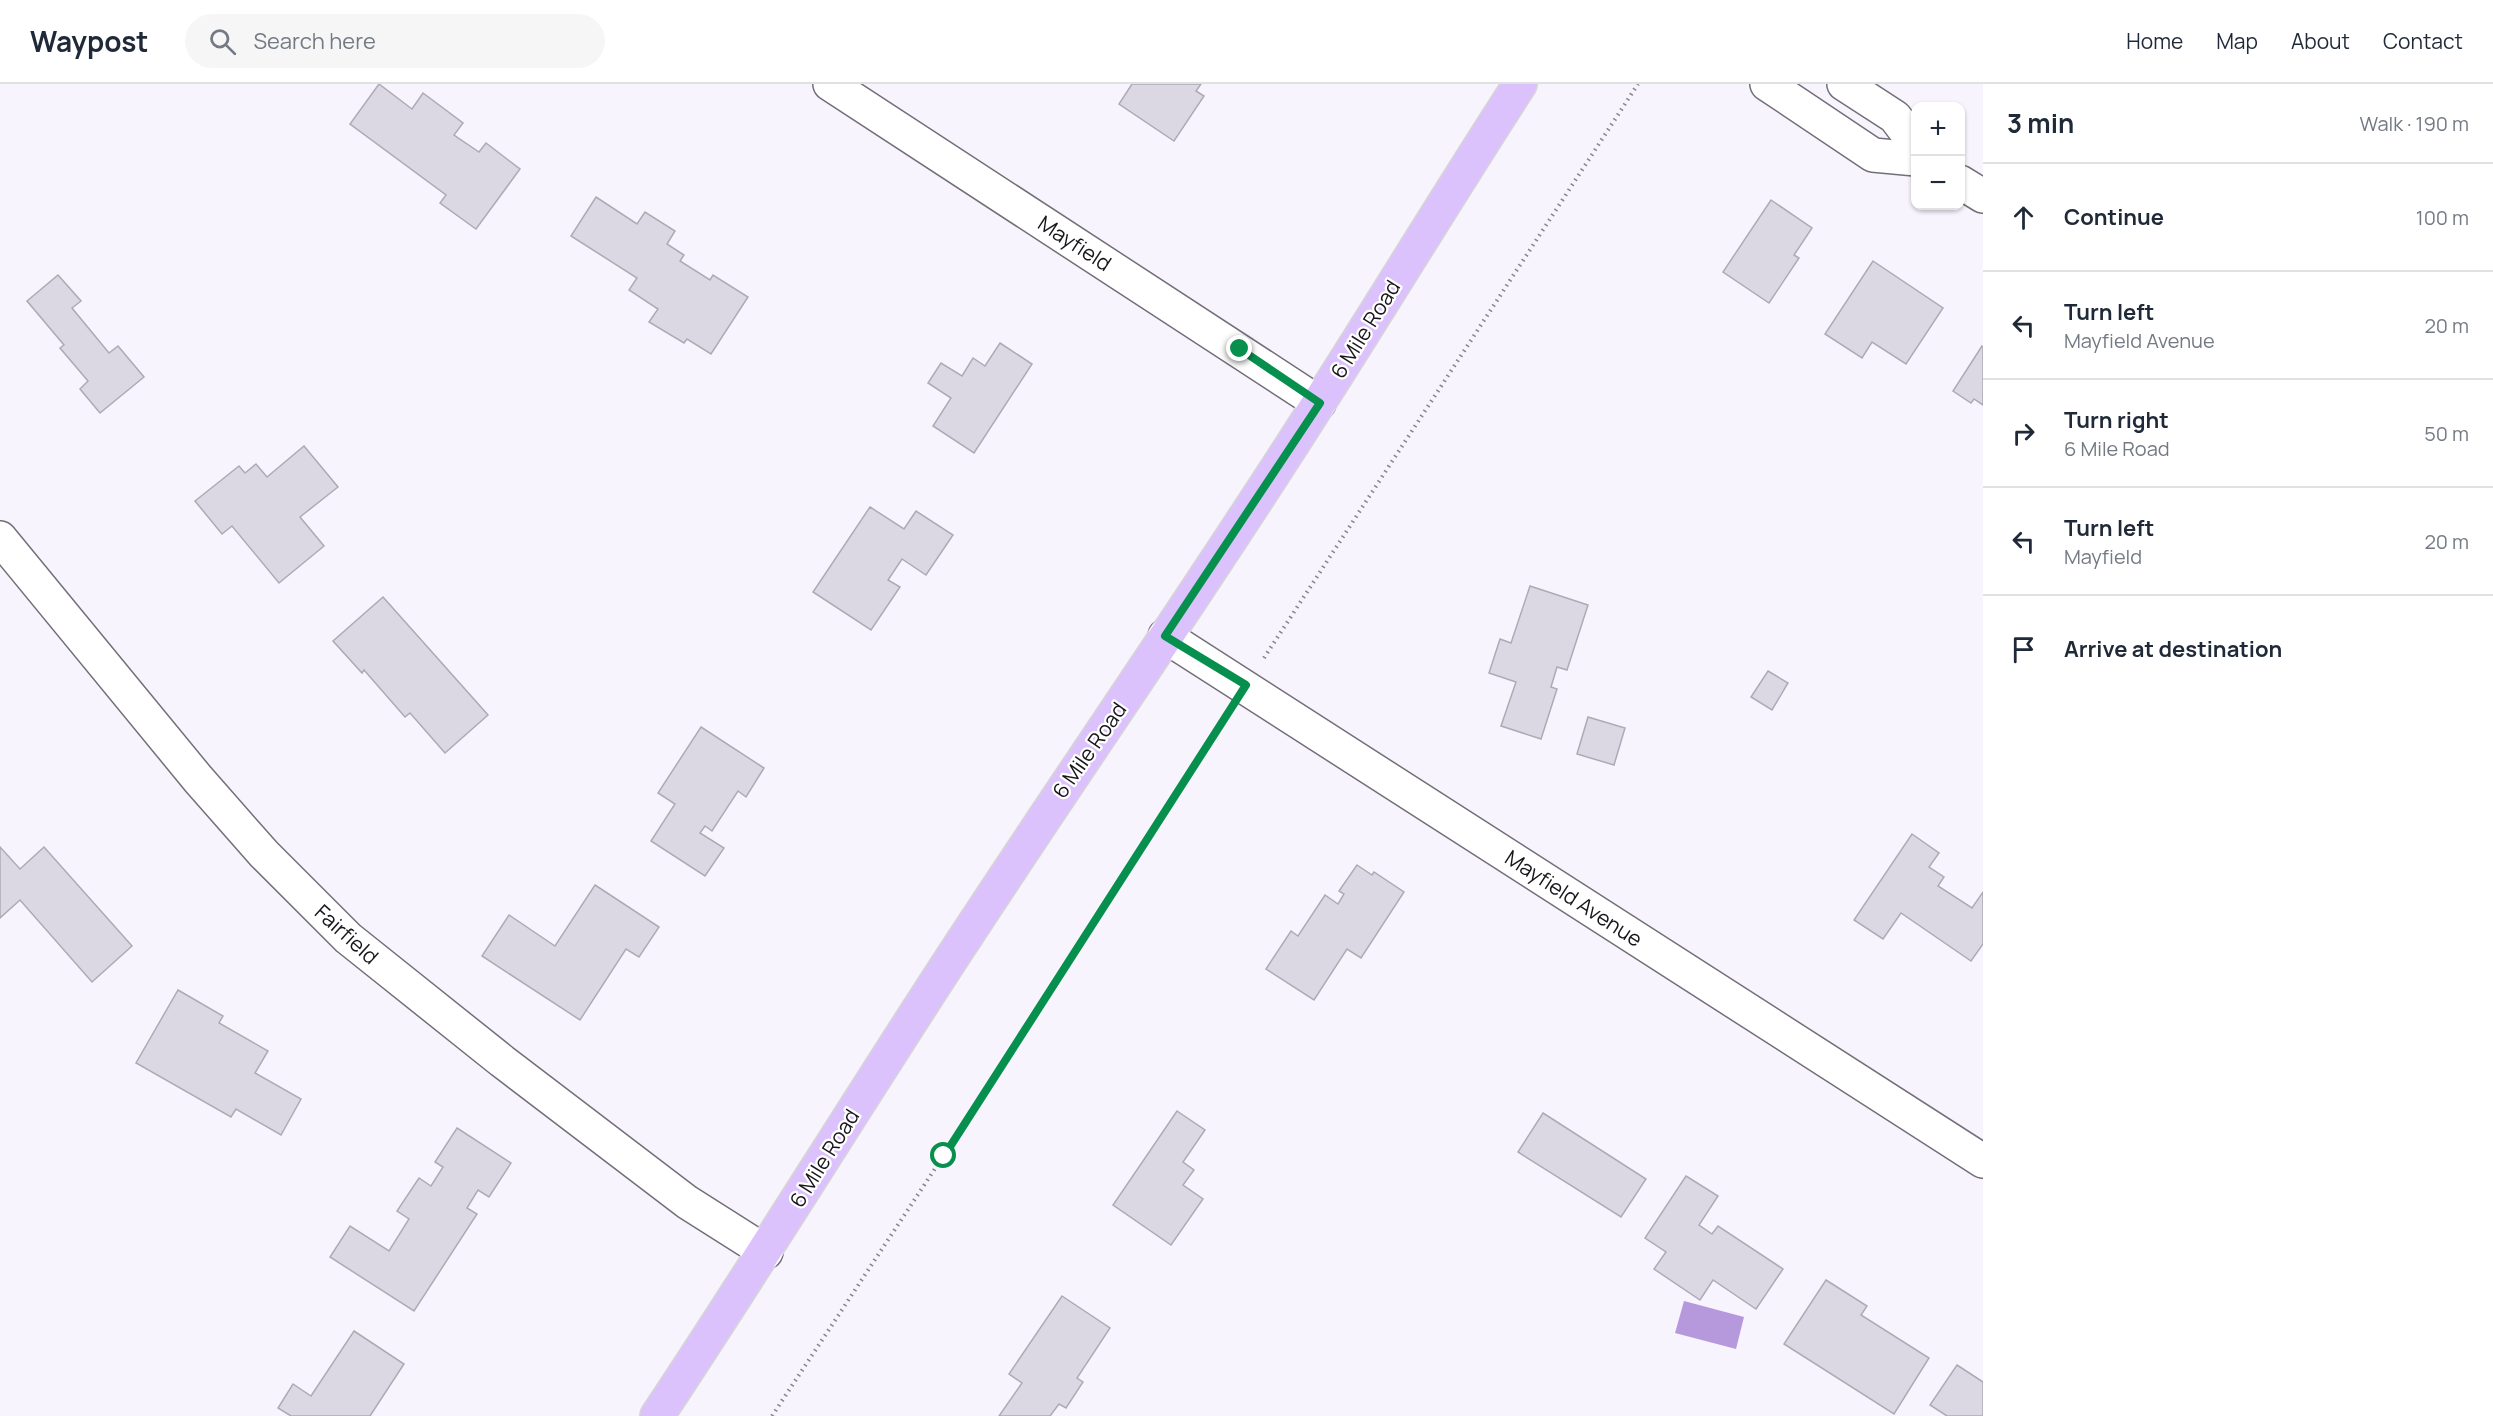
<!DOCTYPE html>
<meta charset="utf-8">
<style>
:root{--surface:#fff;--page:#f6f6f7;--text:#1f2937;--muted:#747a83;--line:#e0e1e3}
body{margin:0;font-family:Manrope,sans-serif;background:var(--page);color:var(--text)}
.controls{position:absolute;right:18px;top:18px;display:grid;overflow:hidden;border-radius:12px;box-shadow:0 2px 4px #0004}
.controls button{width:54px;height:54px;display:grid;place-items:center;padding:0;border:0;border-bottom:2px solid var(--line);background:var(--surface);color:var(--text);font:30px sans-serif}
.stop{position:absolute;width:18px;height:18px;margin:-14px;border:4px solid #068f4d;border-radius:50%;background:#fff}
.stop.end{background:#068f4d;border-color:#fff;box-shadow:0 2px 6px #0008}
.list{margin:0;padding:0;list-style:none}
h2{display:flex;justify-content:space-between;align-items:center;height:78px;margin:0;padding:0 24px;font-size:26px}
h2 small{font-size:20px;font-weight:400;color:var(--muted)}
.list li{display:grid;grid-template-columns:39px 1fr auto;gap:18px;align-items:center;box-sizing:border-box;height:108px;padding:0 24px;border-top:2px solid var(--line)}
.list b{display:block;font-size:22px;white-space:nowrap}
.list p{margin:0;font-size:20px;white-space:nowrap;color:var(--muted)}
.list em{font-size:20px;font-style:normal;color:var(--muted)}
.icon{flex:none;width:33px;height:33px;fill:none;stroke:currentColor;stroke-width:2;stroke-linecap:round;stroke-linejoin:round}
.map{position:relative;flex:none;width:1983px;height:1332px;overflow:hidden}
header{display:flex;align-items:center;gap:36px;box-sizing:border-box;height:84px;padding:0 30px;background:var(--surface);border-bottom:2px solid var(--line)}
header strong{font-size:28px}
nav{display:flex;gap:33px;margin-inline-start:auto;font-size:21px}
.search{width:420px;height:54px;background:var(--page);display:flex;align-items:center;gap:15px;box-sizing:border-box;padding:0 21px;border-radius:33px;color:var(--muted);font-size:22px}
main{display:flex}
aside{flex:1;background:var(--surface)}
.map>svg:first-child{display:block}
.water{fill:#b599dc}
.building{fill:#dcd8e3;stroke:#aeaab5;stroke-width:1.5}
.lines{fill:none;stroke-linecap:round;stroke-linejoin:round}
.minor-casing{stroke:#736f79;stroke-width:36}
.major-casing{stroke:#d5d5d6;stroke-width:36}
.path{stroke:#87848b;stroke-width:4;stroke-dasharray:1.5 4.5;stroke-linecap:butt}
.minor{stroke:#fff;stroke-width:33}
.major{stroke:#dcc2fd;stroke-width:33}
.route{stroke:#068f4d;stroke-width:8}
.labels{text-anchor:middle;dominant-baseline:central;stroke-width:4.5;stroke-linejoin:round;paint-order:stroke}
.street-label{font-size:21px;fill:#18161a;stroke:#fff}
</style>
<header>
<strong>Waypost</strong>
<div class="search"><svg class="icon" aria-label="search" viewBox="0 0 24 24"><circle cx="10" cy="10" r="6"/><path d="M15 15l6 6"/></svg>Search here</div>
<nav><a>Home</a><a>Map</a><a>About</a><a>Contact</a></nav>
</header>
<main>
<div class="map">
<svg width="1983" height="1332" viewBox="0 0 1983 1332">
<rect width="100%" height="100%" fill="#f8f4fe"/>
<polygon class="water" points="1684,1217 1744,1233 1736,1265 1675,1249"/>
<g class="building">
<polygon points="379,0 412,25 423,9 463,39 454,51 479,68 486,59 520,85 476,145 440,119 446,111 350,40"/>
<polygon points="1132,0 1201,0 1196,7 1204,12 1174,57 1119,20"/>
<polygon points="596,113 637,140 645,128 675,147 667,160 684,171 680,177 710,196 713,191 748,213 711,270 687,255 684,259 649,238 658,225 629,206 637,194 571,152"/>
<polygon points="1771,116 1812,144 1794,171 1799,174 1769,219 1723,188"/>
<polygon points="1873,177 1943,224 1906,280 1872,258 1862,274 1825,250"/>
<polygon points="58,191 81,217 72,224 109,269 118,262 144,293 100,329 80,305 88,297 60,264 64,261 27,217"/>
<polygon points="1000,259 1032,280 974,369 933,342 951,314 928,299 941,279 962,292 973,274 985,282"/>
<polygon points="1982,262 1983,263 1983,321 1974,315 1971,319 1953,307"/>
<polygon points="304,362 338,403 300,433 324,462 279,499 232,442 222,450 195,417 239,382 245,389 256,380 267,393"/>
<polygon points="870,423 904,445 916,427 953,451 926,491 902,475 888,496 900,503 871,546 813,508"/>
<polygon points="1530,502 1588,521 1567,586 1557,583 1551,603 1557,605 1541,655 1501,642 1516,598 1489,589 1500,555 1511,559"/>
<polygon points="383,513 488,631 445,669 410,629 405,633 364,586 362,589 333,557"/>
<polygon points="1768,587 1788,599 1772,626 1751,613"/>
<polygon points="1588,633 1625,644 1614,681 1577,670"/>
<polygon points="701,643 764,684 746,713 738,707 712,747 705,742 700,749 724,764 705,792 651,757 675,720 658,709"/>
<polygon points="1912,750 1939,769 1929,783 1944,793 1938,802 1972,824 1983,808 1983,860 1971,877 1901,829 1883,855 1854,836"/>
<polygon points="0,763 20,785 44,763 132,862 92,898 20,816 0,834"/>
<polygon points="1357,781 1372,791 1374,788 1404,808 1361,874 1347,865 1314,916 1266,885 1291,847 1298,852 1325,811 1338,820 1344,810 1339,807"/>
<polygon points="595,801 659,843 639,873 626,865 580,936 482,872 509,831 555,862"/>
<polygon points="178,906 223,932 219,939 268,967 255,989 301,1015 281,1051 236,1025 231,1033 136,979"/>
<polygon points="1177,1027 1205,1046 1183,1078 1194,1086 1183,1101 1203,1115 1171,1161 1113,1121"/>
<polygon points="1543,1029 1646,1095 1621,1133 1518,1068"/>
<polygon points="457,1044 511,1079 489,1113 478,1106 467,1124 477,1130 414,1227 330,1173 350,1142 389,1167 409,1135 397,1127 419,1094 431,1102 443,1083 435,1078"/>
<polygon points="1686,1092 1718,1112 1699,1141 1712,1150 1718,1142 1783,1185 1756,1225 1713,1196 1700,1216 1654,1185 1666,1168 1645,1154"/>
<polygon points="1826,1196 1867,1222 1861,1231 1929,1274 1894,1330 1784,1260"/>
<polygon points="1062,1212 1110,1244 1077,1294 1083,1298 1066,1324 1059,1320 1050,1332 999,1332 1022,1299 1009,1290"/>
<polygon points="354,1247 404,1280 370,1332 291,1332 278,1324 293,1300 311,1312"/>
<polygon points="1957,1281 1983,1298 1983,1332 1947,1332 1930,1321"/>
</g>
<g class="lines">
<defs>
<g id="minor">
<polyline points="830,0 1319,319"/>
<polyline points="1767,0 1873,71 1916,75"/>
<polyline points="1844,0 1895,33 1916,61"/>
<polyline points="1960,98 1983,112"/>
<polyline points="0,454 198,695 264,770 348,854 502,977 687,1118 766,1168"/>
<polyline points="1165,552 1983,1077"/>
</g>
<path id="major" d="M657,1332C754,1186 846,1037 942,889C1066,698 1198,510 1320,317C1387,212 1452,105 1520,0"/>
</defs>
<use href="#minor" class="minor-casing"/>
<use href="#major" class="major-casing"/>
<g class="path">
<polyline points="1264,574 1638,0"/>
<polyline points="772,1332 1025,948 1226,633"/>
</g>
<use href="#minor" class="minor"/>
<use href="#major" class="major"/>
</g>
<g class="lines">
<polyline class="route" points="944,1072 1246,601 1165,552 1320,319 1240,265"/>
</g>
<g class="labels">
<g class="street-label">
<text transform="translate(1075 159) rotate(33)">Mayfield</text>
<text transform="translate(1365 245) rotate(-58)">6 Mile Road</text>
<text transform="translate(1089 666) rotate(-55)">6 Mile Road</text>
<text transform="translate(1574 814) rotate(33)">Mayfield Avenue</text>
<text transform="translate(347 850) rotate(42)">Fairfield</text>
<text transform="translate(824 1074) rotate(-58)">6 Mile Road</text>
</g>
</g>
</svg>
<div class="controls">
<button>+</button>
<button>−</button>
</div>
<div class="stop" style="left:944px;top:1072px"></div>
<div class="stop end" style="left:1240px;top:265px"></div>
</div>
<aside>
<h2>3 min<small>Walk · 190 m</small></h2>
<ul class="list">
<li><svg class="icon" aria-label="ahead" viewBox="0 0 24 24"><path d="M12 20V5M6 11l6-6 6 6"/></svg><div><b>Continue</b></div><em>100 m</em></li>
<li><svg class="icon" aria-label="left" viewBox="0 0 24 24"><path d="M17 20v-9H6M10 6l-5 5 5 5"/></svg><div><b>Turn left</b><p>Mayfield Avenue</p></div><em>20 m</em></li>
<li><svg class="icon" aria-label="right" viewBox="0 0 24 24"><path d="M7 20v-9h11M14 6l5 5-5 5"/></svg><div><b>Turn right</b><p>6 Mile Road</p></div><em>50 m</em></li>
<li><svg class="icon" aria-label="left" viewBox="0 0 24 24"><path d="M17 20v-9H6M10 6l-5 5 5 5"/></svg><div><b>Turn left</b><p>Mayfield</p></div><em>20 m</em></li>
<li><svg class="icon" aria-label="arrive" viewBox="0 0 24 24"><path d="M6 21V4h12l-3 4 3 4H6"/></svg><div><b>Arrive at destination</b></div></li>
</ul>
</aside>
</main>
